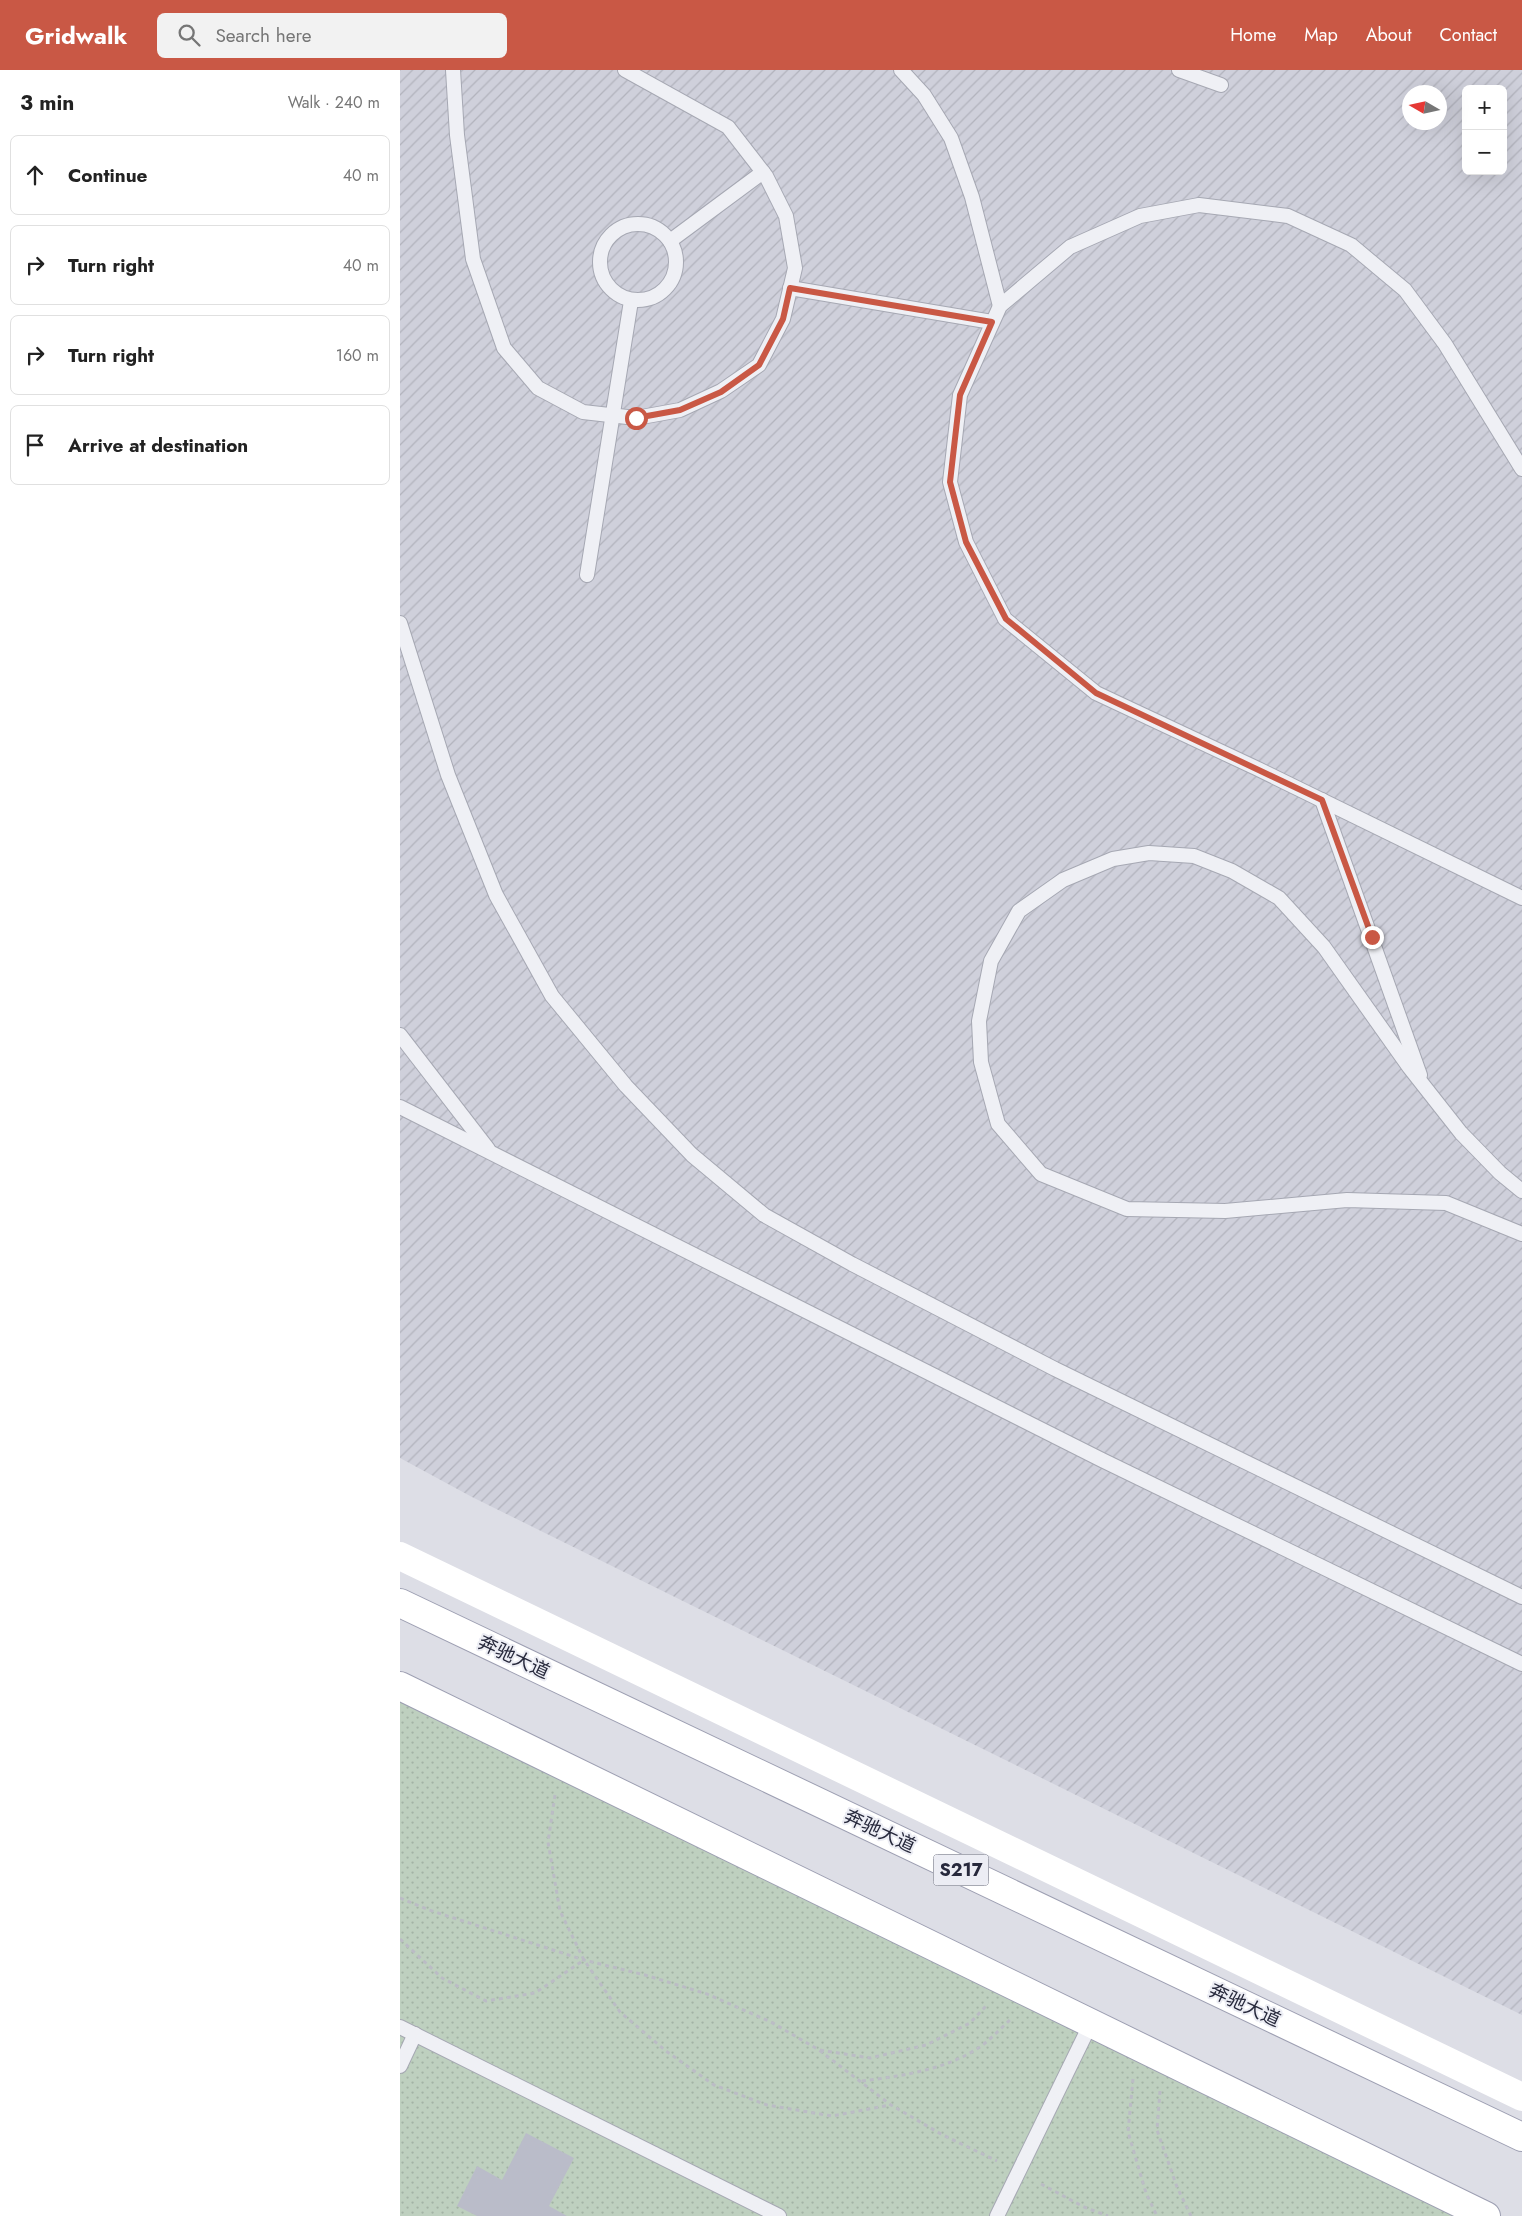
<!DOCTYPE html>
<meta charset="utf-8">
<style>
:root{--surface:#fff;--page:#f2f2f2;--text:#222;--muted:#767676;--line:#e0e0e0;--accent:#c95845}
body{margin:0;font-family:Jost,"Noto Sans SC",sans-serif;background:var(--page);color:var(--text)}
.controls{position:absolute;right:15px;top:15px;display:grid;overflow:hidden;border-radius:8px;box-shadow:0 5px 20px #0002}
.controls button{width:45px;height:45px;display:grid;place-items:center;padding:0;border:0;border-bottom:1px solid var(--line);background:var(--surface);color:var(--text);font:25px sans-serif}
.compass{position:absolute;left:1002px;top:15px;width:45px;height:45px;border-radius:50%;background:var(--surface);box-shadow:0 5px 20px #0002;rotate:279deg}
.stop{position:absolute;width:15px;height:15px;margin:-11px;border:4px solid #c95845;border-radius:50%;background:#fff}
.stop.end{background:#c95845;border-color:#fff;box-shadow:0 1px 5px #0008}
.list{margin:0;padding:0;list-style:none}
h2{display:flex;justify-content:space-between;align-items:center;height:65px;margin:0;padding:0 20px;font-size:21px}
h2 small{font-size:16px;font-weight:400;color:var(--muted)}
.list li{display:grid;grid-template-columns:32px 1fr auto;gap:15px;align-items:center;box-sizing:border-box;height:80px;margin:0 10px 10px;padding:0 10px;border:1px solid var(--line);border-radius:8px}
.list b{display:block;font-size:19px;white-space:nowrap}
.list em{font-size:16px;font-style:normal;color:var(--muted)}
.icon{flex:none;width:28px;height:28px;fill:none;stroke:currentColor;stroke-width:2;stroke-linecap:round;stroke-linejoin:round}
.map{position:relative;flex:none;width:1122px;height:2146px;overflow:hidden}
header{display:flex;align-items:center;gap:30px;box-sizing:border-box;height:70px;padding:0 25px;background:var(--accent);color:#fff}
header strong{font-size:24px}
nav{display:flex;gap:28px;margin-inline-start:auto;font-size:18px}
.search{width:350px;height:45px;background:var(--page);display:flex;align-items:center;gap:12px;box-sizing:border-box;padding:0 18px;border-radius:8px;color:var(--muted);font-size:19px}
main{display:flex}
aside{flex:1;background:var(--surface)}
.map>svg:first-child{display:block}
.industrial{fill:url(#industrial-furrows);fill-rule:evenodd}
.grass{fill:url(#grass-dots)}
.building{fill:#babcc9}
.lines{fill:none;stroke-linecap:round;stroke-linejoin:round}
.lane-casing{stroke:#a6a8b3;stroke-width:16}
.primary-casing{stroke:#9d9fb2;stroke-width:30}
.path{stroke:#bbbcc5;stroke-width:3;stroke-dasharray:4 4;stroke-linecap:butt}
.lane{stroke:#eff0f5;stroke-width:14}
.secondary{stroke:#fff;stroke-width:28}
.primary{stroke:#fff;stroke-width:28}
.route{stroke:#c95845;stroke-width:6}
.labels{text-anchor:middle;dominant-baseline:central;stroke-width:4;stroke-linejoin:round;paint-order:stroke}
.shield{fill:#ecedf4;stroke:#626473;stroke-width:1}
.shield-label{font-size:18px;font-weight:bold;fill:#27293c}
.street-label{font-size:19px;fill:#27293c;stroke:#ecedf4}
</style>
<header>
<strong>Gridwalk</strong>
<div class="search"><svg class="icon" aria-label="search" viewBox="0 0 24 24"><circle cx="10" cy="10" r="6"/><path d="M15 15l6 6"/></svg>Search here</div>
<nav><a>Home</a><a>Map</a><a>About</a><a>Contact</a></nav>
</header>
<main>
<aside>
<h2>3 min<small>Walk · 240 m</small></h2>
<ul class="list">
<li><svg class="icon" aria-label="ahead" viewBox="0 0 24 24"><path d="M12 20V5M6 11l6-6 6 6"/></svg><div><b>Continue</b></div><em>40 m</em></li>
<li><svg class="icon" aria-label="right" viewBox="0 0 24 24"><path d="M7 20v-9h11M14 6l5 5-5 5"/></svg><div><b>Turn right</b></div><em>40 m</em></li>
<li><svg class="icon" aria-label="right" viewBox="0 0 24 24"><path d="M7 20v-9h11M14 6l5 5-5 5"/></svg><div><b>Turn right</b></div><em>160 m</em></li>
<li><svg class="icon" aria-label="arrive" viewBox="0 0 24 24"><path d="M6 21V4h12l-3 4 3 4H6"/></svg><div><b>Arrive at destination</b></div></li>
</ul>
</aside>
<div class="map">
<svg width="1122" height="2146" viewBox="0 0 1122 2146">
<defs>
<pattern id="industrial-furrows" width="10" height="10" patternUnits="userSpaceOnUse" patternTransform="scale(1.25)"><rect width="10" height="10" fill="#cfd0db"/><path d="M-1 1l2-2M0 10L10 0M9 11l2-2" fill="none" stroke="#b2b3bd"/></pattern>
<pattern id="grass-dots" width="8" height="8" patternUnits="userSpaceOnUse" patternTransform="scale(1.25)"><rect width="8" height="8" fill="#bed0bf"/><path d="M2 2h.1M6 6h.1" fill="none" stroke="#a3b3a5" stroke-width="1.8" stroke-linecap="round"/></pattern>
</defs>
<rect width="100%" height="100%" fill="#dddee6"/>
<path class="industrial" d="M0,0H1122V1945L72,1427L0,1388ZM1066,19H1103V101H1066ZM1009,22H1040V52H1009Z"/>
<polygon class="grass" points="0,1616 1086,2146 0,2146"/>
<polygon class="building" points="126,2063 174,2088 149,2136 167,2146 77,2146 57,2136 77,2096 102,2110"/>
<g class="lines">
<defs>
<g id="lane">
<polyline points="53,0 57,65 73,189 104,278 138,318 183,342 236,348 280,340 321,321 359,295 383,249 395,198 386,146 366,106 328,57 225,0"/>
<polyline points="501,0 524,25 551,68 572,127 600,236"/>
<polyline points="779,0 821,15"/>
<circle cx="238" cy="192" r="38"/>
<polyline points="270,171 363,102"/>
<polyline points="390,218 592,252"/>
<polyline points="1122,399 1045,274 1005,220 951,175 888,146 799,135 740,146 670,177 600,236 560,325 550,412 566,472 605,549 696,623 856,698 1122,828"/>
<polyline points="187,505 231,231"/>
<polyline points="0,553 48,705 96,825 152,926 226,1016 292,1085 364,1145 452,1194 655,1299 1122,1527"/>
<polyline points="922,730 1020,1005"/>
<polyline points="0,965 88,1079"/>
<polyline points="0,1037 702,1390 1122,1594"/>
<polyline points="1122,1121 1100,1103 1061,1063 1009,997 924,877 879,828 832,801 794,786 749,783 713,789 663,810 619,841 591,891 579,951 581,992 598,1054 641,1104 727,1139 825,1141 947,1130 1046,1133 1122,1164"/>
<polyline points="0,1957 379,2146"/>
<polyline points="0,1996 15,1964"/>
<polyline points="597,2146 691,1953"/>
</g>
<g id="primary">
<polyline points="0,1533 1122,2067"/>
<polyline points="0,1616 1086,2146"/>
</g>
</defs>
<use href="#lane" class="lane-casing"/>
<use href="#primary" class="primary-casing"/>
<g class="path">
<polyline points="155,1725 148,1772 160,1841 184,1890 220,1942 266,1981 314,2015 367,2035 432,2046 490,2035"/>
<polyline points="0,1828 29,1840 184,1890 245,1905 307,1924 371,1952 419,1980 491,2035 541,2064 597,2091"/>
<polyline points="0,1869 42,1908 86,1931 135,1923 184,1890"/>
<polyline points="420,1980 470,1988 526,1975 570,1953 586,1936"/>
<polyline points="733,2009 728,2062 746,2123 757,2146"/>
<path d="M462,2011C501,2006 545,2000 580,1977C591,1969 601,1958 611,1949"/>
<polyline points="760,2021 757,2060 777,2117 791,2146"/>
<polyline points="641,2114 684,2137 708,2146"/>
</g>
<use href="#lane" class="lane"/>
<polyline class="secondary" points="0,1486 1122,2027"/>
<use href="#primary" class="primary"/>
</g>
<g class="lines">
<polyline class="route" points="236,348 280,340 321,322 359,295 383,249 390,218 592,252 560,325 550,412 566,472 606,549 696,623 922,730 972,867"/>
</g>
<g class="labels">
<rect class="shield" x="533.5" y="1784.5" width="55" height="31" rx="4"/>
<g class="shield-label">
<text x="561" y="1800">S217</text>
</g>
<g class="street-label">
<text transform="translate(114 1587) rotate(25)">奔驰大道</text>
<text transform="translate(480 1761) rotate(25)">奔驰大道</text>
<text transform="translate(845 1935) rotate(25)">奔驰大道</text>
</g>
</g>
</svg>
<div class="controls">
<button>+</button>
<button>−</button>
</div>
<svg class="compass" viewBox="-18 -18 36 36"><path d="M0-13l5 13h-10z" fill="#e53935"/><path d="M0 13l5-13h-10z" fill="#767676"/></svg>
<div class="stop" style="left:236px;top:348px"></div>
<div class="stop end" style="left:972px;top:867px"></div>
</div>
</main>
